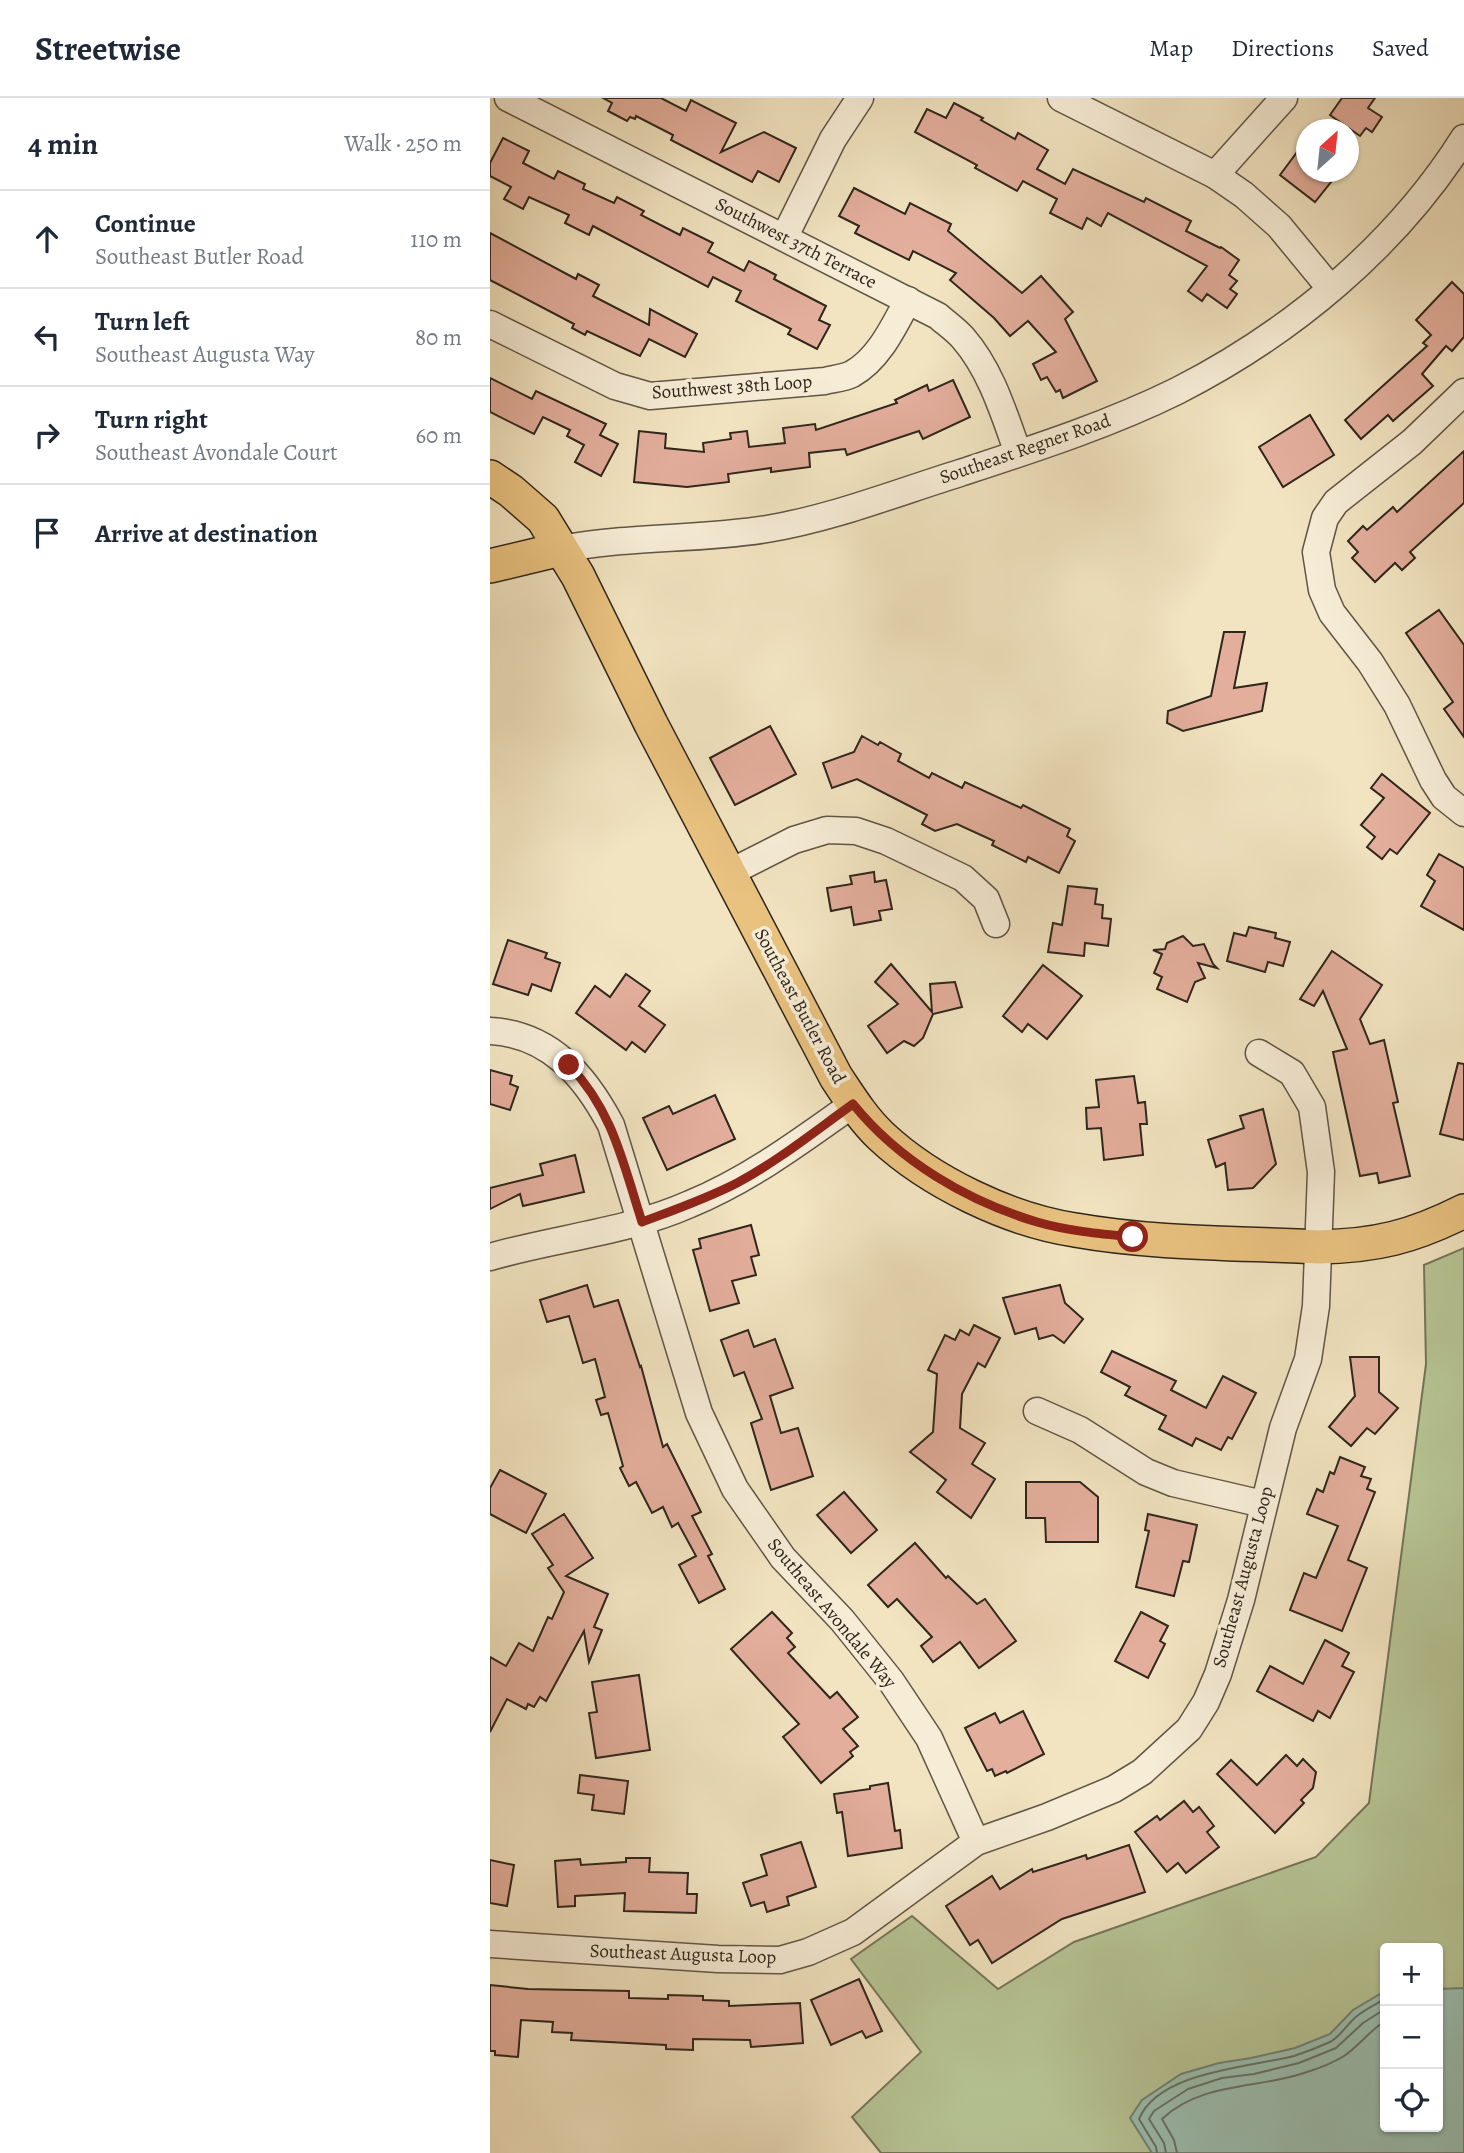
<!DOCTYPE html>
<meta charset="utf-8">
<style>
:root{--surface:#fff;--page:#f6f6f7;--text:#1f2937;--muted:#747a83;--line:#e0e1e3}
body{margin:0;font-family:Alegreya,serif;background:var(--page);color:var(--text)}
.controls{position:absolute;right:21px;bottom:21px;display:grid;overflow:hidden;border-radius:7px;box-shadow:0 2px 5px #0004}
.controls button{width:63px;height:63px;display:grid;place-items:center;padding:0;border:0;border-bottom:2px solid var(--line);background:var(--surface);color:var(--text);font:35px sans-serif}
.compass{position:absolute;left:806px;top:21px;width:63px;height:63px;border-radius:50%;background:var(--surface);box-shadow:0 2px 5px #0004;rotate:27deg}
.stop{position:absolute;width:21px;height:21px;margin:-16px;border:5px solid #8f2418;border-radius:50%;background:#fff}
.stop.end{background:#8f2418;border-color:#fff;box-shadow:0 2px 7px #0008}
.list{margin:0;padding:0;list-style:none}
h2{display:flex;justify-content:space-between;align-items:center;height:91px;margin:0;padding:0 28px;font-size:30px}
h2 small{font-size:23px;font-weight:400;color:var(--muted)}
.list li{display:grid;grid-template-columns:46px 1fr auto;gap:21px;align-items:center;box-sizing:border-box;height:98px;padding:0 28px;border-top:2px solid var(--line)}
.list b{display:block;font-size:26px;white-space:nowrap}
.list p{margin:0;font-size:23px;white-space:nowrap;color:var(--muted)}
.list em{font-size:23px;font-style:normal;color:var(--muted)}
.icon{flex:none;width:38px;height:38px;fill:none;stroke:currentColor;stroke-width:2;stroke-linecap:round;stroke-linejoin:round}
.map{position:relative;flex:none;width:974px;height:2055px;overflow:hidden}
header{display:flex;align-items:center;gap:42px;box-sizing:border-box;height:98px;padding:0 35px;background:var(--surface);border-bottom:2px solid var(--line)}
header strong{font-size:33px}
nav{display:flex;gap:38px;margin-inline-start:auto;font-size:24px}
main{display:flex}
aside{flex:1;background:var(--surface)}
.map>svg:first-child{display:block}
.green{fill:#b7c596;stroke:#737659;stroke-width:2;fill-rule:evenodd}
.water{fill:#9bbfb2;stroke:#708276;stroke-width:2}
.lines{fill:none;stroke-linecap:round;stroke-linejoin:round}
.shore{stroke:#657267;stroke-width:2}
.building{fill:#e3ae9c;stroke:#2f261c;stroke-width:2}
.minor-casing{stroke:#605645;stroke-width:29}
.major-casing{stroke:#2f261c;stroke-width:36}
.minor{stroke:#f7edd7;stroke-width:26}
.major{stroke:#e9c280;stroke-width:33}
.route{stroke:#8f2418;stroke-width:9}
.labels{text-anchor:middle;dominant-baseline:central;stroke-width:7;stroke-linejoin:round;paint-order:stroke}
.street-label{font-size:19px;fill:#2f261c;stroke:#f7edd7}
</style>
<header>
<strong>Streetwise</strong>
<nav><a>Map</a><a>Directions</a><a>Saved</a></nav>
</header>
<main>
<aside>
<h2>4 min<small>Walk · 250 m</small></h2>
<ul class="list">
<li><svg class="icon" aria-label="ahead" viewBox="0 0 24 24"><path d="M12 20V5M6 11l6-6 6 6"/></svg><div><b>Continue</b><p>Southeast Butler Road</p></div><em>110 m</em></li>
<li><svg class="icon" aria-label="left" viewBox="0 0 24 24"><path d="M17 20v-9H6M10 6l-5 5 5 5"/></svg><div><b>Turn left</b><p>Southeast Augusta Way</p></div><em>80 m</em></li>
<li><svg class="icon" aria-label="right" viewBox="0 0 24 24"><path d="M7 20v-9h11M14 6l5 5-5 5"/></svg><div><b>Turn right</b><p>Southeast Avondale Court</p></div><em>60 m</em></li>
<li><svg class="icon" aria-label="arrive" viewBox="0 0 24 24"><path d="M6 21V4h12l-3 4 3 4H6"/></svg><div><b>Arrive at destination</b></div></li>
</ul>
</aside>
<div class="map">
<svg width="974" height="2055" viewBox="0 0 974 2055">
<rect width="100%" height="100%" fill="#f2e4c1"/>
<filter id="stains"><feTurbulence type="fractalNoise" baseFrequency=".00286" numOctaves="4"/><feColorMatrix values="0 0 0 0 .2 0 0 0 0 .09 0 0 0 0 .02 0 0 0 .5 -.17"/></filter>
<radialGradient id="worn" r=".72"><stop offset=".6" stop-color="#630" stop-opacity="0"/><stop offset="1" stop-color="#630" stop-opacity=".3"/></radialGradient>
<path class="green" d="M974,1150V2055H391L362,2019L431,1954L361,1861L422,1818L508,1891L584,1844L826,1759L879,1705L936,1266L934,1167ZM895,1850H948V2029H895Z"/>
<polygon class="water" points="974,1890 974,2055 662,2055 640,2020 652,2002 691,1976 729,1965 761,1960 805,1950 840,1936 863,1912 895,1893 895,2029 948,2029 948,1891"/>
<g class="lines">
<g class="shore">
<path d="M667,2055L666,2049L649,2021C669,1973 761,1969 804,1958C816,1954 829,1949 840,1944C851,1938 858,1925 867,1918C876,1911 886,1906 895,1901"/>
<polyline points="676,2055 674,2045 659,2021 664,2013 698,1991 732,1980 764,1976 809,1965 846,1950 873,1925 895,1911"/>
<path d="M687,2055L684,2042L672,2021C711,1984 767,1991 814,1975C827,1971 843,1965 854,1958C869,1948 878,1934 895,1923"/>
</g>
</g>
<g class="building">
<polygon points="113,0 171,0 196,13 201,2 246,25 231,54 274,34 306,50 289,84 268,73 262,84 181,42 183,37 146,18 145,21 140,19 137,23 118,13 122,5"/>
<polygon points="852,0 885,0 878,10 892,19 882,34 876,30 870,38 840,17"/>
<polygon points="464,5 493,20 491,22 525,41 528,35 558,52 547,71 575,86 583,71 654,104 656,100 701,123 696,133 730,150 731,149 749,162 739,177 747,183 740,191 747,196 737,210 717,196 712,203 698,193 717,168 618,115 611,128 597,120 592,131 560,115 567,101 533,83 527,93 485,70 487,67 425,34 437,11 456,20"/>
<polygon points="13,40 39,53 33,65 64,81 68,73 95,86 93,91 124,105 127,99 154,113 151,117 190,137 193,130 223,145 218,154 254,173 259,163 286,177 284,181 336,208 329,222 340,227 327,251 298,236 301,231 246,203 251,193 223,179 218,189 103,128 99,137 75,125 79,117 39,99 33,111 14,101 21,89 0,78 0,65"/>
<polygon points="816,42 816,74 849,74 825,104 790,77"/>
<polygon points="364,90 415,116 420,105 461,126 458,133 532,195 551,178 583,214 575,221 607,283 573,300 570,292 566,294 557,279 551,282 543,266 566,254 538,223 520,238 504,220 460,182 466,175 423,153 419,162 365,135 369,128 349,118"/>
<polygon points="0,135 86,181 88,176 109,187 103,198 159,227 160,211 207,236 195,259 159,241 150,258 97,233 95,237 82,230 84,226 0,182"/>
<polygon points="962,184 974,196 974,239 962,253 956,248 932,276 943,288 903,323 898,317 871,341 855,322 937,248 933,245 941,237 926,222"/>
<polygon points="0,280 42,301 46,293 116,326 110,337 128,346 111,378 85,364 94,347 77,338 80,332 53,319 44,336 0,314"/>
<polygon points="463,282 480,319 433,341 429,333 357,357 355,351 319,355 320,369 281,374 281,370 238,376 239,384 197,389 144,384 149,333 176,336 175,350 214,354 213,345 241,341 240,335 257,333 259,349 295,345 293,330 325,326 326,332 407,305 405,302 437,287 439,293"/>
<polygon points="820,317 844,357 793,389 769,349"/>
<polygon points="974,353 974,405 920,454 925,460 912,472 905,465 885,484 862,460 868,454 858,443 873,428 877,432 903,409 907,414"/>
<polygon points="949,512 974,547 974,639 954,611 963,604 916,535"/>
<polygon points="734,534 755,534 744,590 777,585 772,613 693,633 677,625 678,613 721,598"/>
<polygon points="280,628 306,676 245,707 220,660"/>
<polygon points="372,638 388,647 390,644 411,656 408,663 439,680 442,675 472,690 475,684 531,710 533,707 580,731 577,738 585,743 569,775 538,759 536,764 502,747 504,743 467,726 445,733 432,726 437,717 367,681 342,690 333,665 364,654"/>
<polygon points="892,676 940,715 907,756 900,751 892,761 877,749 885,739 871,727 894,700 881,690"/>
<polygon points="949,756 974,770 974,832 931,808 945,783 937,777"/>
<polygon points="384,774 385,784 396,782 402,811 389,813 391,822 364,827 361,809 341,813 337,790 362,786 360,778"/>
<polygon points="578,788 607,791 605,806 613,807 612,820 621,821 618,848 595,845 594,858 558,854 563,825 572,827"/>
<polygon points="759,829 786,835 785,840 800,844 793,868 778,864 775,874 737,863 744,835 756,838"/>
<polygon points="693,838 703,848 714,846 723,866 727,870 708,865 715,880 705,884 697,904 667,891 672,879 664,875 672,856 663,852 675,851 677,845"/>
<polygon points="18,842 57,855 55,860 70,865 61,893 42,886 38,897 3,886"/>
<polygon points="842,853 892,887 870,921 880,946 894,942 908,1004 903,1005 920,1078 889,1085 887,1075 870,1078 843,954 857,951 833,893 824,908 810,901"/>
<polygon points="401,866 442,914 440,886 465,884 472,909 443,916 433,940 424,948 414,943 397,955 378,928 408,906 385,884"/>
<polygon points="553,867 592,898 557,941 538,926 532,934 513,918"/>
<polygon points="136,876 160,893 149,908 175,927 155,954 142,944 136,952 86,915 105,888 120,899"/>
<polygon points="968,965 974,966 974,1042 950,1036"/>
<polygon points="0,972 22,978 20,986 28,989 20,1012 0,1006"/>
<polygon points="644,978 648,1005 655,1004 657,1026 650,1026 653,1057 614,1062 611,1030 597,1031 596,1010 609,1009 606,982"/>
<polygon points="225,997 245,1041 177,1072 153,1020 179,1008 183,1016"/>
<polygon points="773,1011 786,1066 763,1090 738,1092 735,1065 726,1069 718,1042 754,1030 750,1018"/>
<polygon points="85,1057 94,1094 33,1108 30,1096 0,1111 0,1090 53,1077 50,1066"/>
<polygon points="261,1127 269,1157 261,1159 266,1177 242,1183 249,1205 220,1213 203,1152 211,1150 209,1141"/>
<polygon points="97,1187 104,1209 128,1202 150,1269 151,1268 173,1349 177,1346 211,1414 202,1418 222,1456 218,1458 235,1491 209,1505 189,1467 206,1458 188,1425 182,1429 173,1409 162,1415 146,1384 139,1388 130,1370 133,1368 118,1315 111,1317 106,1302 115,1299 105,1261 93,1265 79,1218 57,1224 50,1202"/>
<polygon points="570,1187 575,1205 593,1221 574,1245 563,1237 549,1241 546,1230 525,1236 513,1200"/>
<polygon points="484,1227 510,1240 495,1269 488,1265 472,1296 470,1330 495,1345 482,1366 505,1381 481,1420 447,1394 456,1382 420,1354 443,1334 447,1276 438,1272 455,1237 465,1242 470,1232 479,1237"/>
<polygon points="258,1232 264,1249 285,1241 303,1290 280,1298 291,1335 308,1330 323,1378 281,1392 261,1325 272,1321 254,1274 244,1278 231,1242"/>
<polygon points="622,1253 686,1283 681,1292 716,1310 733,1278 766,1295 742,1341 738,1339 731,1352 706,1340 702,1348 669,1331 676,1318 635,1297 640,1289 611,1274"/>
<polygon points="860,1259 889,1259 889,1294 908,1310 885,1336 877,1330 861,1348 839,1329 865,1298"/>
<polygon points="850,1359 875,1369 871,1378 881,1381 877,1391 885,1394 858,1462 877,1470 852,1533 800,1512 814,1475 826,1480 848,1428 817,1416 827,1391 833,1394 840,1374 844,1376"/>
<polygon points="10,1372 56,1396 36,1435 0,1416 0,1390"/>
<polygon points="536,1384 590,1384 608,1399 608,1444 556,1444 555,1420 536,1420"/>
<polygon points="354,1394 387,1432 361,1455 327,1417"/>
<polygon points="74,1416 103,1460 76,1478 118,1496 104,1529 112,1532 99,1564 94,1533 56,1603 50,1599 44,1609 38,1606 36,1611 17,1601 0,1634 0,1559 16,1568 29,1545 43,1553 58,1519 62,1521 74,1494 58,1470 63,1467 42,1436"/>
<polygon points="658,1416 707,1427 699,1464 693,1463 684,1498 646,1489 659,1433 655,1432"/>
<polygon points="425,1445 456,1480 458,1478 487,1506 495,1501 526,1543 489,1570 470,1544 443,1564 431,1548 442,1539 407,1501 398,1509 378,1487"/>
<polygon points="282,1514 302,1535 297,1540 305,1549 298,1555 340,1600 347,1594 368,1619 353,1631 368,1648 360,1654 363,1658 331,1685 293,1639 309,1626 241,1551"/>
<polygon points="651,1514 678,1528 670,1543 675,1546 658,1580 625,1563"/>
<polygon points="835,1542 859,1555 852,1568 864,1574 840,1620 828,1613 823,1623 767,1593 780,1568 813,1586"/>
<polygon points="149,1577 160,1652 106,1660 99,1615 107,1614 102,1584"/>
<polygon points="533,1613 554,1656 517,1675 516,1673 505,1678 502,1671 497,1673 475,1630 505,1615 510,1625"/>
<polygon points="796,1657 807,1668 813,1661 826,1674 823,1690 811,1702 814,1705 785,1735 727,1676 741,1662 767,1687"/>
<polygon points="90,1677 138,1683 134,1716 102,1712 104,1697 88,1695"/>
<polygon points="398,1685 405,1733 410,1732 412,1750 358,1758 352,1714 347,1715 344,1696 380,1691 380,1688"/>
<polygon points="694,1703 703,1714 709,1709 724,1728 717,1734 729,1749 696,1775 688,1765 677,1774 645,1734 667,1718 670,1722"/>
<polygon points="311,1744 326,1789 297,1799 299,1807 277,1814 274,1804 261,1808 253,1785 277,1777 271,1757"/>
<polygon points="639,1747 655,1794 572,1821 502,1865 488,1842 480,1847 456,1808 502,1778 510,1791 542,1771 543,1774 596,1757 597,1761"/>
<polygon points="136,1760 160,1760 159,1774 198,1775 197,1796 207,1796 206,1815 134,1813 135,1795 85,1798 85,1808 68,1809 65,1763 90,1761 91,1767 136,1764"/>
<polygon points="0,1762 24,1767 17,1808 0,1805"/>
<polygon points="369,1881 392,1933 376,1940 372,1933 341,1947 321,1902"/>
<polygon points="0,1887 38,1891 139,1893 139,1900 178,1901 178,1897 213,1898 213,1902 239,1903 239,1908 310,1905 313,1945 261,1949 260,1942 203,1941 203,1952 176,1951 176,1947 81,1942 82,1935 62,1934 63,1924 31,1922 28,1959 5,1957 5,1953 0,1953"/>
</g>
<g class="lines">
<defs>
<g id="minor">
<path d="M18,0L448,218C456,225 466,232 473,240C501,272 514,316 528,355"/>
<polyline points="571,0 725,77 754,97 789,128 840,190"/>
<polyline points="725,77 794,0"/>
<polyline points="295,138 343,41 370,0"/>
<path d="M0,226L125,288L160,298L335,283C343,281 354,280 362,276C389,261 404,228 418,202"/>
<polyline points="974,294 922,344 846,404 835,420 826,454 832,492 842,515 880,564 907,607 943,682 954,699 974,715"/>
<path d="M71,451C139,438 209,442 277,431C343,420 406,395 470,375C543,351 618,327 687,293C801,235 906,148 974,40"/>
<polyline points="239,775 304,742 337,732 366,733 396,743 473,780 496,801 506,826"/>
<path d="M0,933C60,936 95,978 121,1027L209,1315L245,1391L293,1460L352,1522L401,1583L439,1640L486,1744"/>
<path d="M0,1159C66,1140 137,1134 200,1106C260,1081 311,1043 363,1006"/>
<polyline points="547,1313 590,1332 656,1374 683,1385 773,1406"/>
<polyline points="0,1846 228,1861 290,1862 318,1854 363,1834 486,1744 557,1719 624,1691 652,1674 699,1631 716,1604 728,1576 751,1502 793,1330 818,1261 826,1208 831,1074 822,1009 802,975 769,955"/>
</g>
<g id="major">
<path d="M0,379L21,393L53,421L88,478L161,626L346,979C360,1000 373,1021 391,1038C440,1084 519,1122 585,1132C664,1146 748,1145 828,1149C886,1148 922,1139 974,1113"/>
<polyline points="0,468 71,451"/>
</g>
</defs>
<use href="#minor" class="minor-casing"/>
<use href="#major" class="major-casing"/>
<use href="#minor" class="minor"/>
<use href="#major" class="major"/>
</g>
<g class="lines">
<path class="route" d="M79,967C123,1013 133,1065 152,1124C184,1112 216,1101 247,1085C288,1063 325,1033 363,1006C409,1063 477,1103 547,1124C578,1133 611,1136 643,1139"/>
</g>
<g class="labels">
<g class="street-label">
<text transform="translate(306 145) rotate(27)">Southwest 37th Terrace</text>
<text transform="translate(242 289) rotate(-4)">Southwest 38th Loop</text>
<text transform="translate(535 351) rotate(-19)">Southeast Regner Road</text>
<text transform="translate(310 908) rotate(62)">Southeast Butler Road</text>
<text transform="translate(753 1479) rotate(-75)">Southeast Augusta Loop</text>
<text transform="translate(342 1515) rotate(50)">Southeast Avondale Way</text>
<text transform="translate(193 1856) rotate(2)">Southeast Augusta Loop</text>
</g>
</g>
<rect width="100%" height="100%" filter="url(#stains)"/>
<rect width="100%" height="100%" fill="url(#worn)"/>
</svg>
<div class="controls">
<button>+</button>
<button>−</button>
<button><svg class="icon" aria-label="locate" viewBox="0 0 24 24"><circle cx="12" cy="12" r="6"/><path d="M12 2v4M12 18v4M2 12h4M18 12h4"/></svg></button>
</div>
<svg class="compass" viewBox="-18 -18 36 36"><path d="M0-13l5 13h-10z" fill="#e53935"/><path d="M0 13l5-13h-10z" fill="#747a83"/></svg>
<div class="stop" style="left:643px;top:1139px"></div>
<div class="stop end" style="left:79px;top:967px"></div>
</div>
</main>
